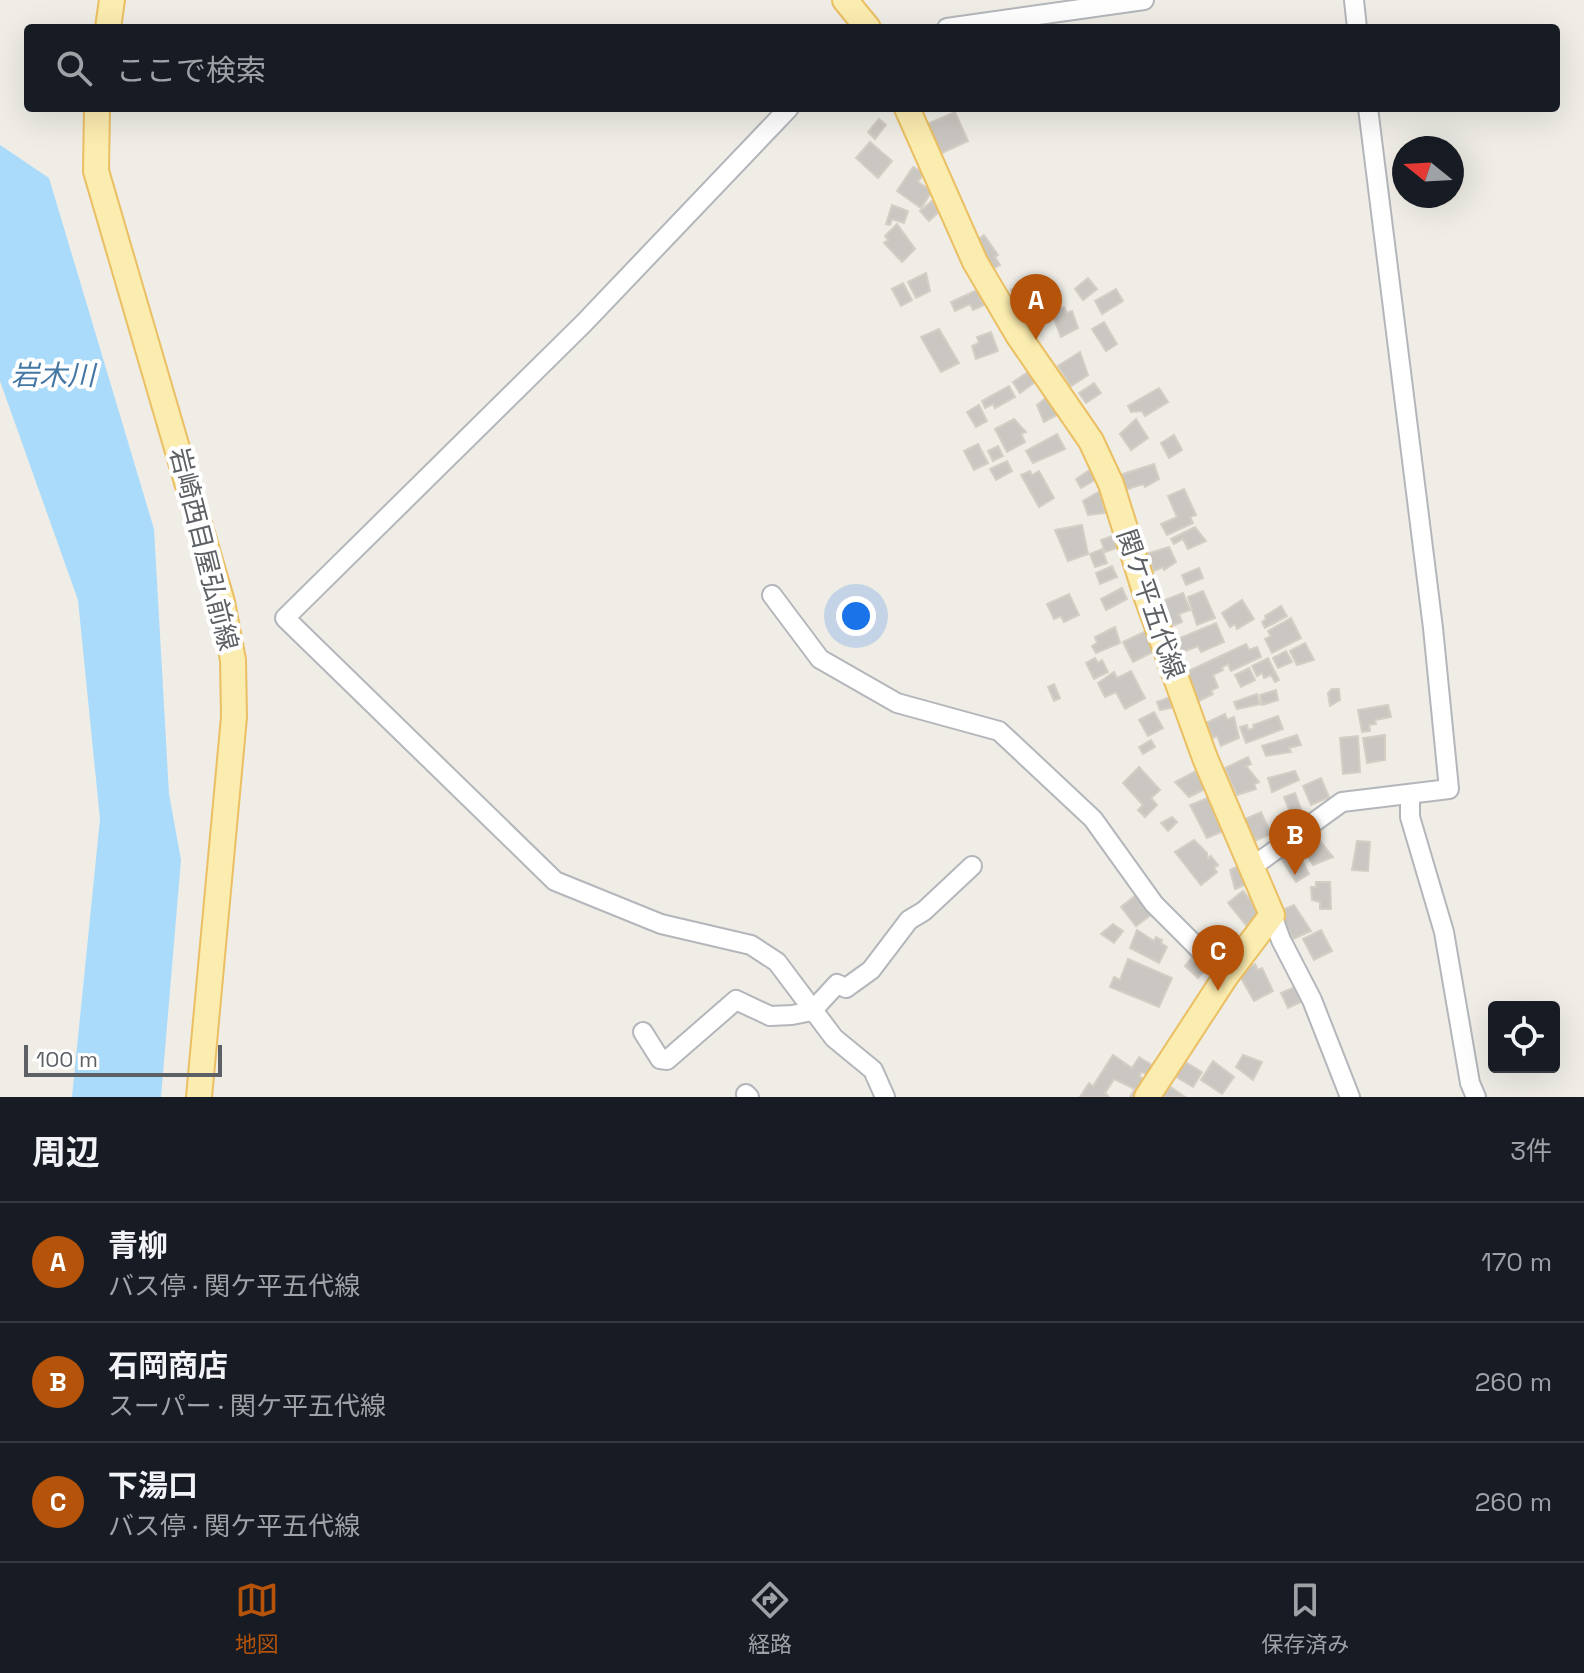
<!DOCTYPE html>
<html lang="ja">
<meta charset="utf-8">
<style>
:root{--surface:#171b24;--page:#20242c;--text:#f1f3f6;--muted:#9ea1a6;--line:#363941;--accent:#b45309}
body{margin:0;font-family:"Space Grotesk","Noto Sans JP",sans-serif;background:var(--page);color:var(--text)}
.controls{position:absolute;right:24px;bottom:24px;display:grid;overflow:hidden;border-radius:8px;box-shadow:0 8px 32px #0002}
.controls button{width:72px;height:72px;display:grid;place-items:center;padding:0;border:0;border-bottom:2px solid var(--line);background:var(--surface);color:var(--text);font:40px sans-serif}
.compass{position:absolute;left:1392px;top:136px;width:72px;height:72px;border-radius:50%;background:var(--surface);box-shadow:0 8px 32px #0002;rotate:288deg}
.scale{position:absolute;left:24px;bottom:20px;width:198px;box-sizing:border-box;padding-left:8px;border:4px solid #5d6165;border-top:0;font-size:22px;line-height:28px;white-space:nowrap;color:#5d6165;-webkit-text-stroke:6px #fff;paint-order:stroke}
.you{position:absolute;left:856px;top:616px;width:28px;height:28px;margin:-20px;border:6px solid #fff;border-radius:50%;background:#1a73e8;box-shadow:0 0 0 12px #1a73e833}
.badge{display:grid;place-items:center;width:52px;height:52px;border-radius:50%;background:var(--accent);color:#fff;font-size:26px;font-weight:700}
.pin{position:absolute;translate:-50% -66px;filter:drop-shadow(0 2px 4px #0008)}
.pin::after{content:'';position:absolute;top:42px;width:28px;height:24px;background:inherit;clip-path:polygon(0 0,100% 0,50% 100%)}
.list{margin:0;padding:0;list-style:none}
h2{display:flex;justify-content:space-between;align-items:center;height:104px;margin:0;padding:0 32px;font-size:34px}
h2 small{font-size:26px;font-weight:400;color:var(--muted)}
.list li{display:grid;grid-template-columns:52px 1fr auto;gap:24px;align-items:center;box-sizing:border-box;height:120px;padding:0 32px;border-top:2px solid var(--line)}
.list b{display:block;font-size:30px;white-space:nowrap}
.list p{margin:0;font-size:26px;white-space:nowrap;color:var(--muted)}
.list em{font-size:26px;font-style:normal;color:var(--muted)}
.icon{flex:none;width:44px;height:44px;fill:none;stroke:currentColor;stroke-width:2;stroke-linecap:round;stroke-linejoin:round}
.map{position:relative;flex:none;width:1584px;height:1097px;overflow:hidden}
.search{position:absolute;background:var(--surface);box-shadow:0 8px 32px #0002;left:24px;right:24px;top:24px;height:88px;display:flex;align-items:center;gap:20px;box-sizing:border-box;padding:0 28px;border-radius:8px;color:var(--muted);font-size:30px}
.sheet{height:464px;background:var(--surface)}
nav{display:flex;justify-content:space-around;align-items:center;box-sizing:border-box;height:112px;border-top:2px solid var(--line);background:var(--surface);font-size:22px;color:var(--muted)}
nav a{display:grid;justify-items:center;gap:4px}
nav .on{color:var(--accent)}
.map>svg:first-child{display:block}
.water{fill:#aadbfb}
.building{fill:#cac7c2;stroke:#d4cec4;stroke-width:2}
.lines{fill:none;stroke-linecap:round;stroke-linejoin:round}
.minor-casing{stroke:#b3b6ba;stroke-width:22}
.major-casing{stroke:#ebbf63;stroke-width:28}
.minor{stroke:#fff;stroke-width:18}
.major{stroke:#fbecaf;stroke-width:24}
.labels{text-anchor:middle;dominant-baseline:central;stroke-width:8;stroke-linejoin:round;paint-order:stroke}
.street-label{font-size:26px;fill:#5d6165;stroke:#fff}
.water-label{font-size:28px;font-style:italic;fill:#4477a4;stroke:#fff}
</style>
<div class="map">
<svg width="1584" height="1097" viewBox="0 0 1584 1097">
<rect width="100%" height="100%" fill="#efede6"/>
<polygon class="water" points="0,145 49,178 154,529 169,794 181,860 161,1097 72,1097 100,819 78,600 0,381"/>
<g class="building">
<polygon points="955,112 968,141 942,153 925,125"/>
<polygon points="879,119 886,125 875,139 868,132"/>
<polygon points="870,142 892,161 878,178 856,158"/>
<polygon points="913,167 924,173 918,182 932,191 921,208 897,191"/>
<polygon points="932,201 940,211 929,221 920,211"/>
<polygon points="892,205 908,211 904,223 892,219 890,225 886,224"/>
<polygon points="897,224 915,249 902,262 884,243 888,240 885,236"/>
<polygon points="984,235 998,255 995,257 1000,265 992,269 977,240"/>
<polygon points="926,273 930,291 916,298 908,282"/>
<polygon points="1088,278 1097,289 1083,300 1075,289"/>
<polygon points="903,283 912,300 901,306 892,289"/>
<polygon points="1023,283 1042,309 1023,323 1011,290"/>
<polygon points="1116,289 1123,301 1102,314 1095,301"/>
<polygon points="977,290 984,305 973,310 970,304 955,311 951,302"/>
<polygon points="1064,307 1067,313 1072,311 1078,328 1061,337 1052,313"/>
<polygon points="1104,322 1117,344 1106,351 1092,329"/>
<polygon points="939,329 959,363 941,372 921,337"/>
<polygon points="991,332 998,351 976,359 972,346 979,343 977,337"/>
<polygon points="1080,352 1088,375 1071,386 1058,366"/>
<polygon points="1028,372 1035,382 1020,393 1013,382"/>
<polygon points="1094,383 1101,393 1086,403 1079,393"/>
<polygon points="1009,386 1015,397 995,408 993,404 985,408 982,401"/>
<polygon points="1159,388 1168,402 1145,416 1142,411 1131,412 1128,406"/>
<polygon points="1047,397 1059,414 1044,422 1037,405"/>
<polygon points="979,405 987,421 976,427 967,412"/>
<polygon points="1014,419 1026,432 1021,434 1025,442 1007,452 995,429"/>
<polygon points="1136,419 1148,438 1131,450 1120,434"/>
<polygon points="1057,434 1065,449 1033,463 1026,451"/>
<polygon points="1174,435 1182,450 1169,458 1161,443"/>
<polygon points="978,444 988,463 974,470 964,451"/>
<polygon points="998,446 1003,456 993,461 988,451"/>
<polygon points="1007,461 1012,471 996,480 990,469"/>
<polygon points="1154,464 1159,479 1145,487 1143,484 1125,490 1120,475"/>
<polygon points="1091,469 1095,480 1081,488 1076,479"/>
<polygon points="1030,471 1032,475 1039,471 1054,498 1039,507 1021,475"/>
<polygon points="1184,489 1196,515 1190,517 1193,523 1167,535 1161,524 1177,517 1168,496"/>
<polygon points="1100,491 1105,513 1088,515 1083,501"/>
<polygon points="1082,525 1088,554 1068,561 1055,530"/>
<polygon points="1195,527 1206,541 1188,549 1183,539 1174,544 1171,539"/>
<polygon points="1112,536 1117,548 1105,552 1101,540"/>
<polygon points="1169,547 1176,562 1164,570 1163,567 1154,571 1146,554"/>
<polygon points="1102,549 1107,563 1095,567 1090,554"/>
<polygon points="1112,566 1117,577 1100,584 1096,573"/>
<polygon points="1199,568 1203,578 1186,585 1182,575"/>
<polygon points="1122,588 1127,599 1106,610 1101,599"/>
<polygon points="1203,591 1215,618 1197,625 1188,597"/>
<polygon points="1183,593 1190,610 1179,614 1182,622 1167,628 1157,603"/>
<polygon points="1069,594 1079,615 1064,622 1061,616 1054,619 1047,604"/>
<polygon points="1242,600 1254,619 1237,629 1235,624 1230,627 1222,613"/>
<polygon points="1281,606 1287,616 1265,628 1262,622 1266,619 1265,616"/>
<polygon points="1291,618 1301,638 1272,653 1265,639 1271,636 1268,631"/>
<polygon points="1216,623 1224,642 1201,652 1198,646 1180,653 1175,640"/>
<polygon points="1115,627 1120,643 1096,653 1092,646 1097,643 1095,637"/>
<polygon points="1148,630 1157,650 1133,662 1123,642"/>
<polygon points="1305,643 1314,660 1297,665 1290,651"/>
<polygon points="1246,644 1249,650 1257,647 1261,657 1231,671 1228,664 1221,668 1223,670 1213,675 1218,687 1211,691 1213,694 1197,702 1184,673"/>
<polygon points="1286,651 1292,662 1278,668 1273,658"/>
<polygon points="1095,658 1098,663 1102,660 1108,672 1094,679 1086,663"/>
<polygon points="1268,658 1279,680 1275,682 1271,675 1264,678 1262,673 1257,676 1252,666"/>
<polygon points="1249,668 1255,680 1241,687 1235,675"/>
<polygon points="1131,671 1145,698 1125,709 1116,692 1105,697 1098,683 1114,672 1117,678"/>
<polygon points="1054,684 1060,698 1054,701 1048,687"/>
<polygon points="1332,689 1339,689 1340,700 1330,706 1328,693"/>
<polygon points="1276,690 1278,700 1262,705 1260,695"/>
<polygon points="1257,694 1260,704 1237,709 1234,702"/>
<polygon points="1175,695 1179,706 1160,710 1157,702"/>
<polygon points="1388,705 1391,717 1375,720 1376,724 1369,725 1370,731 1362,732 1358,710"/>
<polygon points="1154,712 1163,728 1148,736 1139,720"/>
<polygon points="1225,714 1227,720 1234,717 1239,738 1221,746 1217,736 1213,738 1206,723"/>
<polygon points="1278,716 1283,729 1246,743 1240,727 1247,725 1248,730 1254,728 1253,725"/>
<polygon points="1297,735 1301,745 1289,748 1291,752 1266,756 1262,746"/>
<polygon points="1385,735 1385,760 1367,763 1363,738"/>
<polygon points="1358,736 1360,772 1343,774 1340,738"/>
<polygon points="1151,740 1155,747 1143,754 1139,747"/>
<polygon points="1248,757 1251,764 1246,766 1259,782 1254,784 1256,789 1237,795 1225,768"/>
<polygon points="1139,767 1160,790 1151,798 1157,805 1145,817 1138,810 1143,805 1123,783"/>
<polygon points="1196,771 1205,789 1189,797 1175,782"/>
<polygon points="1295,771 1299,780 1272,792 1268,778"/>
<polygon points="1321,778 1329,797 1311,805 1303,786"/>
<polygon points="1295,793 1304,817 1294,822 1284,797"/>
<polygon points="1213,796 1226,830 1207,838 1190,805"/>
<polygon points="1261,812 1271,834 1252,842 1243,820"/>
<polygon points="1172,817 1177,822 1168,831 1161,823"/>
<polygon points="1316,836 1333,857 1313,865 1299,841"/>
<polygon points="1194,840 1207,853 1208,859 1211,856 1218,865 1214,868 1217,872 1201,885 1175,852"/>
<polygon points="1357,841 1370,842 1368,871 1352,870"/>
<polygon points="1296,848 1309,874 1296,882 1281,858"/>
<polygon points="1240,865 1251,882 1235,889 1230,870"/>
<polygon points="1316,882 1330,882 1331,909 1320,909 1320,902 1312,900 1311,887 1316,887"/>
<polygon points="1243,891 1261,913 1246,925 1228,903"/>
<polygon points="1140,892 1155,912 1136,926 1121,907"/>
<polygon points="1294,905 1311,931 1293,939 1280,911"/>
<polygon points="1113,924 1123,931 1114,943 1101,934"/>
<polygon points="1137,930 1154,941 1156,937 1162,940 1161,943 1167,947 1159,963 1130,948"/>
<polygon points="1321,930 1332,951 1314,960 1303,939"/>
<polygon points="1192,958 1205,970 1198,978 1185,966"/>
<polygon points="1128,959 1172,978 1159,1007 1110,987 1114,977 1120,980"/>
<polygon points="1255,964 1258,970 1262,968 1273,991 1254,1001 1238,973"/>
<polygon points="1295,987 1301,1002 1288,1008 1281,993"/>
<polygon points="1113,1055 1132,1068 1139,1057 1155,1067 1149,1076 1142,1072 1139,1076 1146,1080 1136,1097 1130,1097 1135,1089 1114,1079 1105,1093 1109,1097 1080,1097 1089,1083 1093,1086"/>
<polygon points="1243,1055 1262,1062 1253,1080 1236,1067"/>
<polygon points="1182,1060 1202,1072 1193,1087 1173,1075"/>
<polygon points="1213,1061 1234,1077 1222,1094 1201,1080"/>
<polygon points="1165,1083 1185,1097 1156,1097"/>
</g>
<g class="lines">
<defs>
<g id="minor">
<polyline points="1354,0 1357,28"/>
<polyline points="947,28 1144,0"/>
<polyline points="789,108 584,323 285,618 555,881 661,924 751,945 777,962 834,1038 873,1070 885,1097"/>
<polyline points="772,595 820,659 897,703 999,731 1093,819 1154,904 1226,976"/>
<polyline points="1410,795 1410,817 1444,932 1470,1083 1476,1097"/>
<polyline points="1252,867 1342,802 1449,789 1433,628 1368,108"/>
<polyline points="1272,915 1281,940 1312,1000 1350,1097"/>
<polyline points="643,1032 660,1059 667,1060 736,1000 770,1016 792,1015 812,1011 837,984 846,988 871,970 909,920 924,911 972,866"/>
<polyline points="746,1094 749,1097"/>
</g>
<g id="major">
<polyline points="845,0 868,28"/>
<polyline points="108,28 112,0"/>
<polyline points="97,108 96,171 222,602 233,660 234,717 199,1097"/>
<polyline points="907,108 975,262 1018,335 1091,441 1111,484 1147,598 1205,758 1272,915 1226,976 1147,1097"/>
</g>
</defs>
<use href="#minor" class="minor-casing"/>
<use href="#major" class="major-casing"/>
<use href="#minor" class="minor"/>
<use href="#major" class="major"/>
</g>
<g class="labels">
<g class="street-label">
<text transform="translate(204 549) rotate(76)">岩崎西目屋弘前線</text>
<text transform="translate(1151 604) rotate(71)">関ケ平五代線</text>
</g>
<g class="water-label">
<text x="53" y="375">岩木川</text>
</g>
</g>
</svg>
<div class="controls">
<button><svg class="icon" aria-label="locate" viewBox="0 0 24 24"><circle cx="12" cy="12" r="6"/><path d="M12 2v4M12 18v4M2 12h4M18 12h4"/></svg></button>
</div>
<svg class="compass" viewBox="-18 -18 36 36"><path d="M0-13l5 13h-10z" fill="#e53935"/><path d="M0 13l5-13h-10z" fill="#9ea1a6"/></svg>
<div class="scale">100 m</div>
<div class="you"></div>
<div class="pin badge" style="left:1036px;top:340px">A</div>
<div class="pin badge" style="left:1295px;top:875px">B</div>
<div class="pin badge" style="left:1218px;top:991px">C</div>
<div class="search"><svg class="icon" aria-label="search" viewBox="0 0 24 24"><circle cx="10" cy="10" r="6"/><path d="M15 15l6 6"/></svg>ここで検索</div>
</div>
<section class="sheet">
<h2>周辺<small>3件</small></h2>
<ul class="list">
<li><span class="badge">A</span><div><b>青柳</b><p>バス停 · 関ケ平五代線</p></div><em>170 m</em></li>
<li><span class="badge">B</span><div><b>石岡商店</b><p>スーパー · 関ケ平五代線</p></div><em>260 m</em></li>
<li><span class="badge">C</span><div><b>下湯口</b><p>バス停 · 関ケ平五代線</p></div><em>260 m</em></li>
</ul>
</section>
<nav>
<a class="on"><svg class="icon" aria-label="map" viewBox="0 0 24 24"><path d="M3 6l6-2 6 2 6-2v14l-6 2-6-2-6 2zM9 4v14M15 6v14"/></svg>地図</a>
<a><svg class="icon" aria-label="directions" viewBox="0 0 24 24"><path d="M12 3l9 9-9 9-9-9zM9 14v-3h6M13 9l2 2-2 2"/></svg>経路</a>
<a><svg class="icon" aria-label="saved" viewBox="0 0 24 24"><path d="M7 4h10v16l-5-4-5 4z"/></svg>保存済み</a>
</nav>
